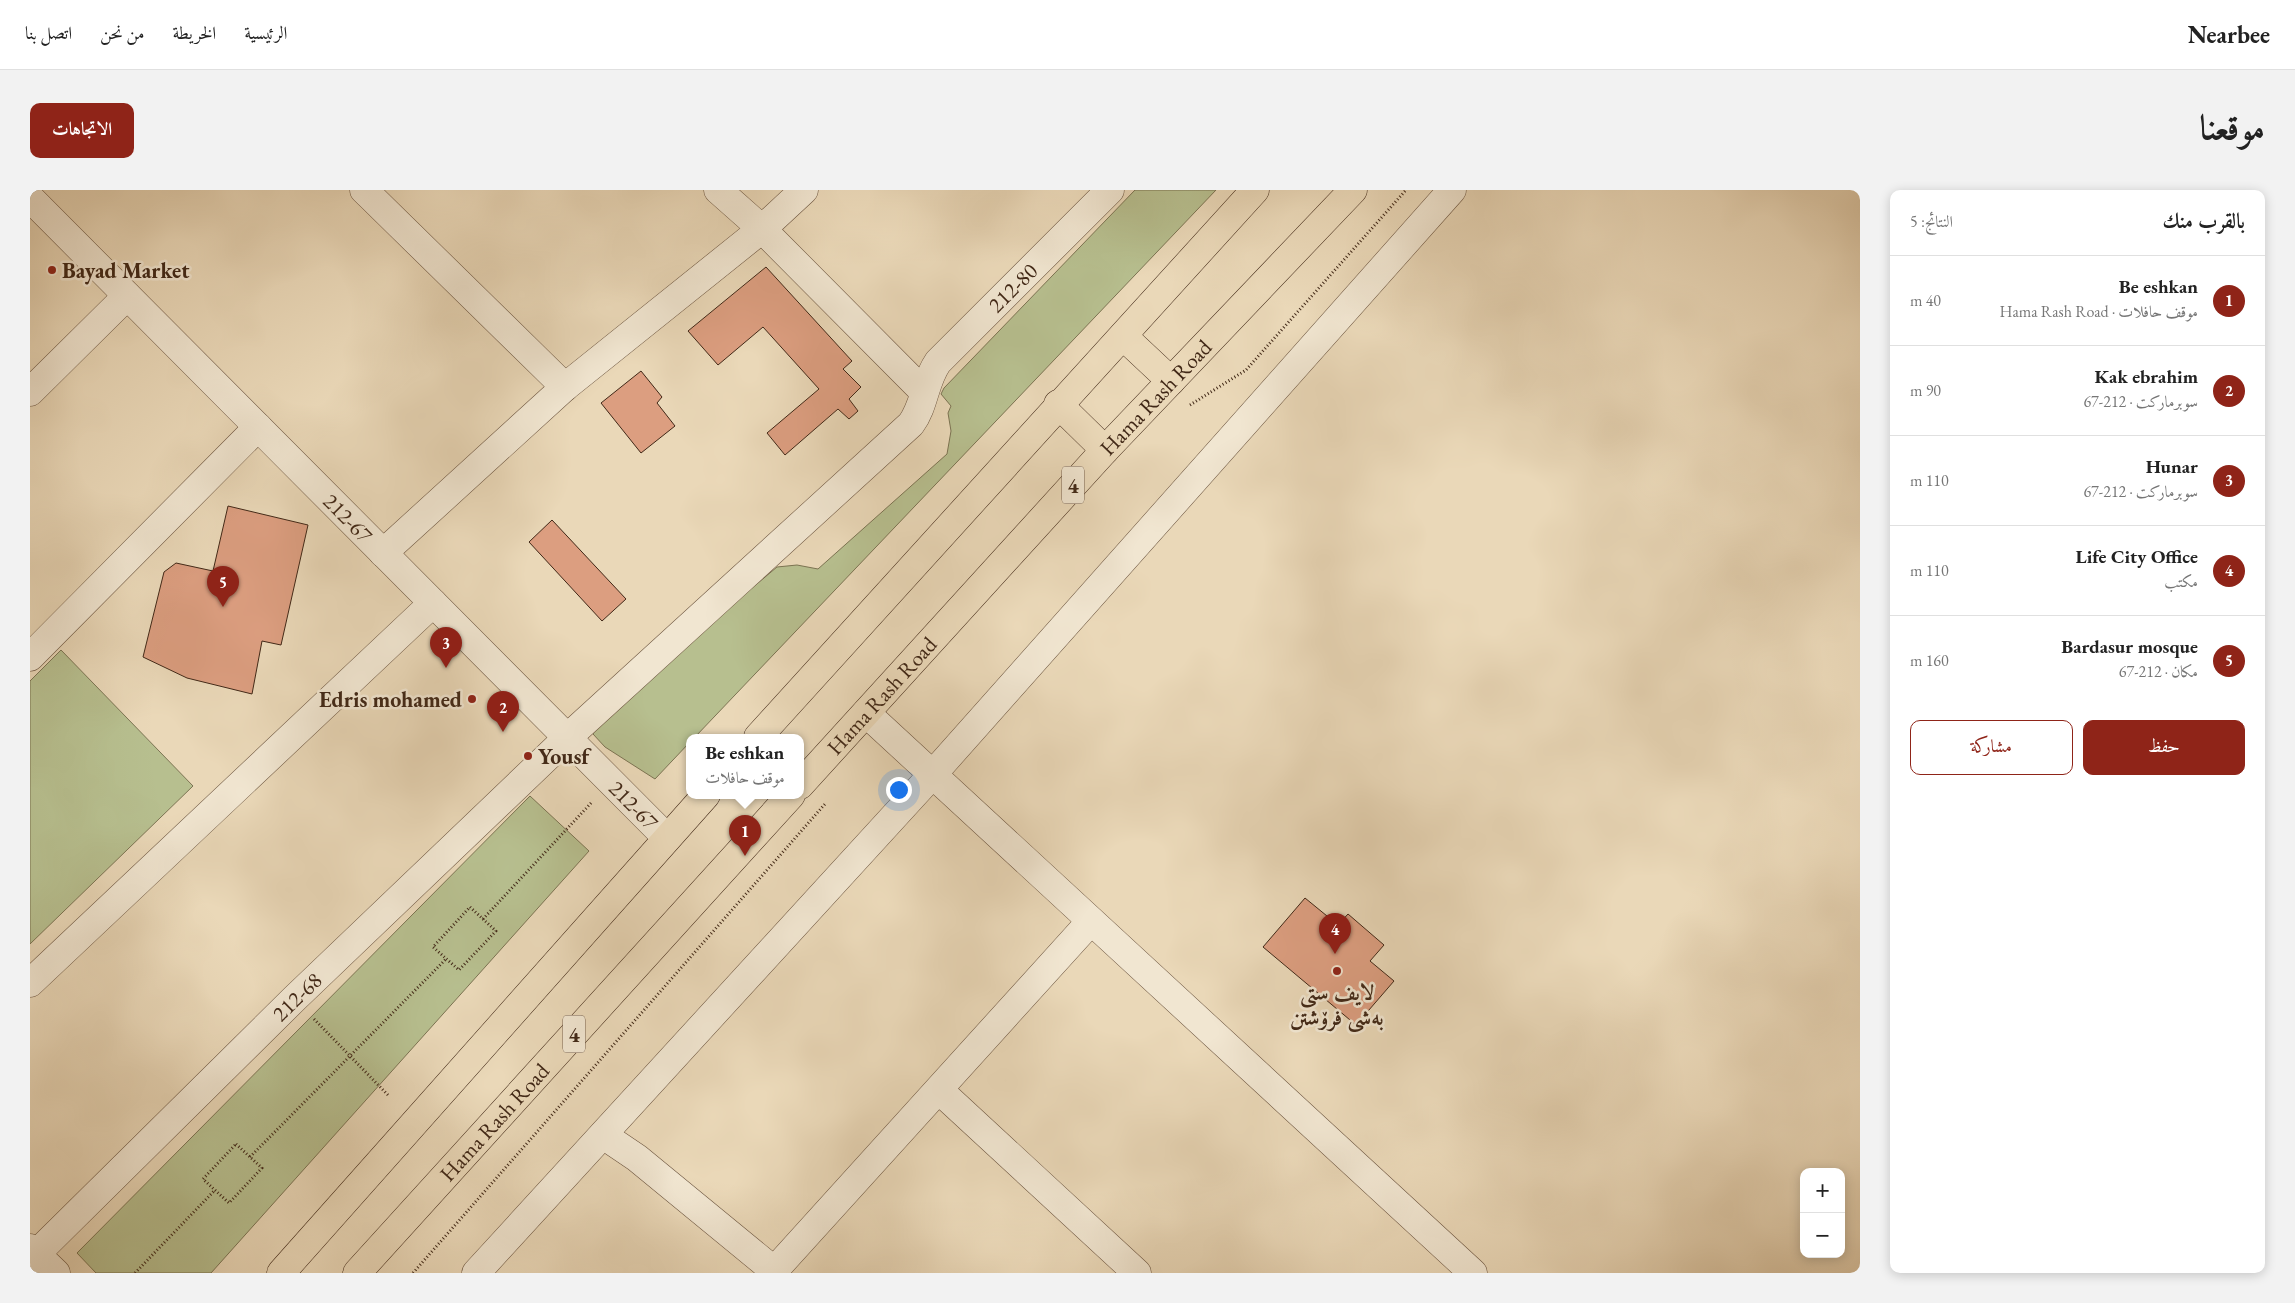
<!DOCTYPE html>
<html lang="ar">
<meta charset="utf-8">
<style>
:root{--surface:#fff;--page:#f2f2f2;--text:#222;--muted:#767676;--line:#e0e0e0;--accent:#8f2418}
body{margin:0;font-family:"EB Garamond",Amiri,serif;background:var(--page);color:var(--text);direction:rtl}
.controls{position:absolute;right:15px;bottom:15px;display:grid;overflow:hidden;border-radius:10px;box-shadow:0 2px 12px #0003}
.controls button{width:45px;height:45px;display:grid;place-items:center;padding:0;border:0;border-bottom:1px solid var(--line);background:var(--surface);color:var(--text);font:25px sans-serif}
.you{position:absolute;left:868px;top:599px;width:18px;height:18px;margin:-12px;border:4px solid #fff;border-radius:50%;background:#1a73e8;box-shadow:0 0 0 8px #1a73e833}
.badge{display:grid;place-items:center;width:32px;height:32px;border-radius:50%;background:var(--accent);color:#fff;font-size:16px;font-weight:700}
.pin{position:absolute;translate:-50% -41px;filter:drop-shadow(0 1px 2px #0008)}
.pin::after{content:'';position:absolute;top:26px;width:18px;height:15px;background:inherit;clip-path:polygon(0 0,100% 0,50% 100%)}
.popup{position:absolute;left:656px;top:544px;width:118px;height:65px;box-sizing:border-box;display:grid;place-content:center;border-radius:10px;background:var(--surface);filter:drop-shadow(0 1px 4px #0005);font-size:16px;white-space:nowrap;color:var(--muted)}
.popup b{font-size:19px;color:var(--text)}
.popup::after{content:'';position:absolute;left:50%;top:100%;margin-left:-10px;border:10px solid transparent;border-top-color:var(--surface)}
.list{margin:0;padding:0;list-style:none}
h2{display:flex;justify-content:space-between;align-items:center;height:65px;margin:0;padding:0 20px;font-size:21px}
h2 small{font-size:16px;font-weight:400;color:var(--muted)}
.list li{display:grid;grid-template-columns:32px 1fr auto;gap:15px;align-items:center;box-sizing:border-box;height:90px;padding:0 20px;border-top:1px solid var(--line)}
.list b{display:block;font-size:19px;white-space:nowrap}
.list p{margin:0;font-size:16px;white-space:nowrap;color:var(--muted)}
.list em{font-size:16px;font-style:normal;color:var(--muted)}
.actions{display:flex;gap:10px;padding:15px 20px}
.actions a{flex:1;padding:11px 0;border:1px solid var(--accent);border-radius:10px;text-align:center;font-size:18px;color:var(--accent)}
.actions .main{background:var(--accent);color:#fff}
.map{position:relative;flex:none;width:1830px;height:1083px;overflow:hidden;direction:ltr;border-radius:10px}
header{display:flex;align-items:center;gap:30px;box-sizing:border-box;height:70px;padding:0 25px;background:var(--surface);border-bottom:1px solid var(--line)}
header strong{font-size:24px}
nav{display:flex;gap:28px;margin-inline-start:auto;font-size:18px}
.intro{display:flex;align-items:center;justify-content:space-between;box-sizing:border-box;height:120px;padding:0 30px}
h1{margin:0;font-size:35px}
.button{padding:12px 22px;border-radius:10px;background:var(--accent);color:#fff;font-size:18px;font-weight:700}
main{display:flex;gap:30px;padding:0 30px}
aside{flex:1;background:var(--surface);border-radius:10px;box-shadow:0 2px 12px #0003}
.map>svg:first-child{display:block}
.green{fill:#b7bf8f;stroke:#7c7453}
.building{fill:#dc9e80;stroke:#412817}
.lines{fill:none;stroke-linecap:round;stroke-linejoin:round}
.minor-casing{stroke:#6b543f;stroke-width:29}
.highway-casing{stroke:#412817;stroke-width:29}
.path{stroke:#412817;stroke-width:3;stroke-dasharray:1 2.5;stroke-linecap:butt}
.minor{stroke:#f1e6d1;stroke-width:28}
.highway{stroke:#ead8b8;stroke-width:28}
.poi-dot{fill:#8f2418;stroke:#f1e6d1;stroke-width:2}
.labels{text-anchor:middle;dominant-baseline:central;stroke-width:5;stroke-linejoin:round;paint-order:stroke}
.shield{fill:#f1e6d1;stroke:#76614f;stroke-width:1}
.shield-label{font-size:21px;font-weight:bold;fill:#412817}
.poi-label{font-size:22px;font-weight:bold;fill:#412817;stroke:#f1e6d1;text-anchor:start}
.street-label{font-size:22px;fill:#412817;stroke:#f1e6d1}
</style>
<header>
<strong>Nearbee</strong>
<nav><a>الرئيسية</a><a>الخريطة</a><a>من نحن</a><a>اتصل بنا</a></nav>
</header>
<div class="intro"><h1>موقعنا</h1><a class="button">الاتجاهات</a></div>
<main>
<aside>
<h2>بالقرب منك<small>النتائج: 5</small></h2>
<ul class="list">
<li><span class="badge">1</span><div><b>Be eshkan</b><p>موقف حافلات · Hama Rash Road</p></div><em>40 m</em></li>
<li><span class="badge">2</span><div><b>Kak ebrahim</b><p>سوبرماركت · 212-67</p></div><em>90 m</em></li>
<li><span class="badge">3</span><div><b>Hunar</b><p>سوبرماركت · 212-67</p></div><em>110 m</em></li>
<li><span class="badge">4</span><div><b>Life City Office</b><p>مكتب</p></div><em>110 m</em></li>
<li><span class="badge">5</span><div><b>Bardasur mosque</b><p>مكان · 212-67</p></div><em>160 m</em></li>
</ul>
<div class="actions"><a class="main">حفظ</a><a>مشاركة</a></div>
</aside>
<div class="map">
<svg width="1830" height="1083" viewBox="0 0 1830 1083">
<rect width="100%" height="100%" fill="#ead8b8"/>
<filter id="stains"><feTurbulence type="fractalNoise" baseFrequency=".004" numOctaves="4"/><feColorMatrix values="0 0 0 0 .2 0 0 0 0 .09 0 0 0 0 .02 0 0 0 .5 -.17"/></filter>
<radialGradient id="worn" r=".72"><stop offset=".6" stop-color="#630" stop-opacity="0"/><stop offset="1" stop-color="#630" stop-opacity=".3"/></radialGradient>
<g class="green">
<polygon points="1105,0 1186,0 665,547 660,547 660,552 625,589 575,557 563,544 565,534 588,511 747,377 767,375 788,379 917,264 921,241 918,223 921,216 911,204 914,198"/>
<polygon points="31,460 163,596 0,754 0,491"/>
<polygon points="500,606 559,661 181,1083 66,1083 47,1063"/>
</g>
<g class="building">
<polygon points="736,77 822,171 813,179 831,197 819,209 828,221 819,229 808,219 755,265 737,243 789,199 733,137 688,175 658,141"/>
<polygon points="611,181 632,207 627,213 645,236 611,263 571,213"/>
<polygon points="198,316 278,335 251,455 232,451 222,504 157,488 113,467 134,382 146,373 183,381"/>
<polygon points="522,330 596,409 572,431 499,352"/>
<polygon points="1275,708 1308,735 1318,724 1354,755 1340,771 1364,791 1326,835 1233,757"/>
</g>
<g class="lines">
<defs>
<g id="minor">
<polyline points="334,0 535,197"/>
<polyline points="688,0 732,39 894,202"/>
<path id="s1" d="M0,8L637,648"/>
<polyline points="0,202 97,106"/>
<polyline points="353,363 535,197 732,39 774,0"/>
<polyline points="0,467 228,237"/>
<polyline points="836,523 1443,1083"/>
<polyline points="0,793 403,413"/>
<polyline points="909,900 1107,1083"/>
<polyline points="573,945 607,968 747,1083"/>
<polyline points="0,1058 26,1083"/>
<path id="s2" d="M0,1070L264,809L537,548L881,234C895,215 894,192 908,172L1080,0"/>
<polyline points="446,1083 902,585 1422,0"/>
<polyline points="742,1083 1061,731"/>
</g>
<g id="highway">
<polyline points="1093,146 1141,191"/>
<polyline points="1028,214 1075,260"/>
<polyline points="728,547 1225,0"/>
<path id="s3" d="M770,595L1075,260L1323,0"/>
<polyline points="251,1083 676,605"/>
<path id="s4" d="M327,1083L761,605"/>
</g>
</defs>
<use href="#minor" class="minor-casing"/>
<use href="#highway" class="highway-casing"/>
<g class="path">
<polyline points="1160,215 1216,180 1376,0"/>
<polygon points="440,717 466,741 429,780 403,757"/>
<polyline points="453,729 562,612"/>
<polyline points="284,829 358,905"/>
<polygon points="206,954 232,978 199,1013 173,989"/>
<polyline points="220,967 416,769"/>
<polyline points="105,1083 185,1000"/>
<polyline points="383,1083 795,614"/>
</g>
<use href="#minor" class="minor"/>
<use href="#highway" class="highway"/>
</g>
<g class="poi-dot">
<circle cx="22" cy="80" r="5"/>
<circle cx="442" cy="509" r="5"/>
<circle cx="498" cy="566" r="5"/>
<circle cx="1307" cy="781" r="5"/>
</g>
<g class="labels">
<g class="shield">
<rect x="1032" y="276.5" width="22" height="37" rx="4"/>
<rect x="533" y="825.5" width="22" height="37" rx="4"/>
</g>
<g class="shield-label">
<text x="1043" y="295">4</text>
<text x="544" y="844">4</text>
</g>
<g class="poi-label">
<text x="32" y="80">Bayad Market</text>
<text x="432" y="509" text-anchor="end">Edris mohamed</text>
<text x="508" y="566">Yousf</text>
<text x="1307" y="802" text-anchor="middle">لایف ستی<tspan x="1307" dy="25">بەشی فرۆشتن</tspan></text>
</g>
<g class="street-label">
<text stroke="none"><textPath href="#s2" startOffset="1388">212-80</textPath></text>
<text stroke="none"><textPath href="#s3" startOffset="526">Hama Rash Road</textPath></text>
<text stroke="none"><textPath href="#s1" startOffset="451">212-67</textPath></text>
<text stroke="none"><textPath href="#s3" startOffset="121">Hama Rash Road</textPath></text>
<text stroke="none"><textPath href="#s1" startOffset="856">212-67</textPath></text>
<text stroke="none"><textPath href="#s2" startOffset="375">212-68</textPath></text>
<text stroke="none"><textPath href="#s4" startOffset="204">Hama Rash Road</textPath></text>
</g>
</g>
<rect width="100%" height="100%" filter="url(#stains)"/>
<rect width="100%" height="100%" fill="url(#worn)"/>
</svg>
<div class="controls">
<button>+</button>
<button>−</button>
</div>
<div class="you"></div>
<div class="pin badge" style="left:715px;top:666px">1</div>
<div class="popup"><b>Be eshkan</b>موقف حافلات</div>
<div class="pin badge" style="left:473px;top:542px">2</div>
<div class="pin badge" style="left:416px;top:478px">3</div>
<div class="pin badge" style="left:1305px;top:764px">4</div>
<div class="pin badge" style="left:193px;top:417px">5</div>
</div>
</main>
